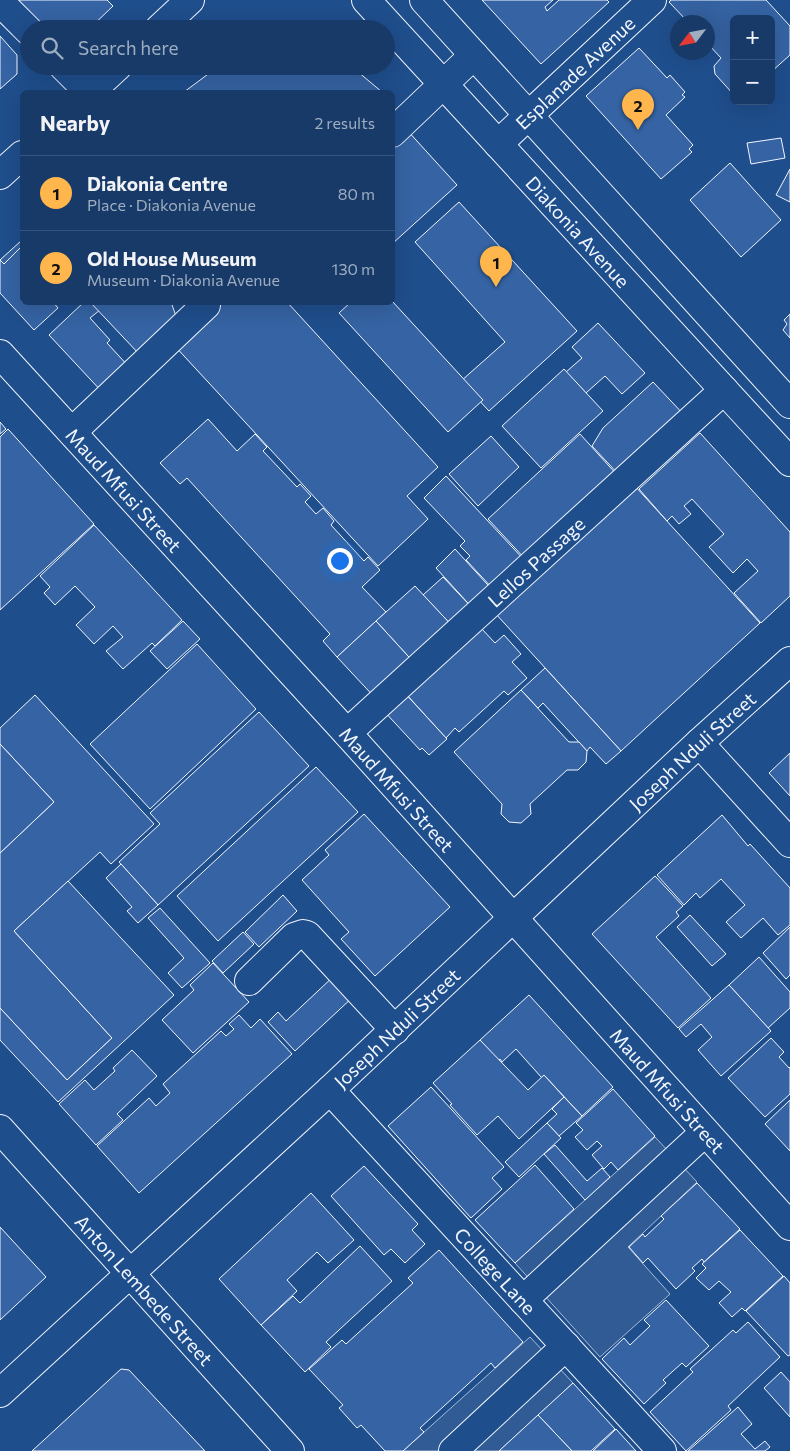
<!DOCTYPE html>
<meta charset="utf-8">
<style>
:root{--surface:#173a69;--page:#20416f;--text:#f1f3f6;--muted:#9eadc0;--line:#36547d;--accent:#ffb74d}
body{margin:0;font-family:Commissioner,sans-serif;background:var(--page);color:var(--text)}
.controls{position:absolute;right:15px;top:15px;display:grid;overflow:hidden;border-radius:8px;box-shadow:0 5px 20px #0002}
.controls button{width:45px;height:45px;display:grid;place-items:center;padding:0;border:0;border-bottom:1px solid var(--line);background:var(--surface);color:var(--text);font:25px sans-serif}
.compass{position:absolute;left:670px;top:15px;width:45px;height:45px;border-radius:50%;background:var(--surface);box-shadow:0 5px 20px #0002;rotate:238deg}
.you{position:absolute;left:339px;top:560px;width:18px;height:18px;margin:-12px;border:4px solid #fff;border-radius:50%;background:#1a73e8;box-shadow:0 0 0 8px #1a73e833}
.badge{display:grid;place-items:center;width:32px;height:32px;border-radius:50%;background:var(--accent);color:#111;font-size:16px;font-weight:700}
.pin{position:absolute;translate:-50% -41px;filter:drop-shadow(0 1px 2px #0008)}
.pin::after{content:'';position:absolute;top:26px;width:18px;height:15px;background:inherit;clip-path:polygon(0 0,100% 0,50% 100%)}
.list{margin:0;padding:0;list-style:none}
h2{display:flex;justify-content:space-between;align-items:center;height:65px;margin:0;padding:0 20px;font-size:21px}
h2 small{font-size:16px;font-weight:400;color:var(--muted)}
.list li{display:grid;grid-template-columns:32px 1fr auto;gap:15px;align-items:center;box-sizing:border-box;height:75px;padding:0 20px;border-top:1px solid var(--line)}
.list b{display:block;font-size:19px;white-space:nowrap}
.list p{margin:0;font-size:16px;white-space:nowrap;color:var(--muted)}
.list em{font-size:16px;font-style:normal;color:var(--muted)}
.icon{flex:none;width:28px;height:28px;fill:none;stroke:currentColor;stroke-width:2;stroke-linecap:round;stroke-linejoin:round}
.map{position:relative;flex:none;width:790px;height:1451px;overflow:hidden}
.search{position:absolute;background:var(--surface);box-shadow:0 5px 20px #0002;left:20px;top:20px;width:375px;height:55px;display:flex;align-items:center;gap:12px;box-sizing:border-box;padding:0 18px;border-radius:28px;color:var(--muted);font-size:19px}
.panel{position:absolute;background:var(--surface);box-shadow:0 5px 20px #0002;left:20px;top:90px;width:375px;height:215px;border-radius:8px}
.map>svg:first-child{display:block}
.built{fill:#305b95;stroke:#a8bbd7}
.building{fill:#3563a3;stroke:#f2f6ff}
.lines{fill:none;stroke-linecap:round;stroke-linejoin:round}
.minor-casing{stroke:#f2f6ff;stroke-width:30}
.major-casing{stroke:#f2f6ff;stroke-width:30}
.minor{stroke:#1f4e8c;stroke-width:28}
.major{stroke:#1f4e8c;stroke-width:28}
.labels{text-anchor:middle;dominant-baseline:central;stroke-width:4;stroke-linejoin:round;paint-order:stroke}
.street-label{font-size:19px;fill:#f2f6ff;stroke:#1f4e8c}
</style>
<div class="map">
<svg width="790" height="1451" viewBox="0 0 790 1451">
<rect width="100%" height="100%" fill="#1f4e8c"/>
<g class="built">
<polygon points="655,1137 697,1182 628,1247 670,1294 600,1357 515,1263"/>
<polygon points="530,1337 573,1383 499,1451 403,1451"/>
</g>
<g class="building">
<polygon points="18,0 107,0 113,6 89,29 44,29"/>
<polygon points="482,0 553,0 545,7 547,11 559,0 607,0 609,2 541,64"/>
<polygon points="671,0 766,0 790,26 790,55 771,72 771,19 734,19 734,95 715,74 714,66 721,58 708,44 708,22 688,22 669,2"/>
<polygon points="0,36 17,55 17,74 0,89"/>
<polygon points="639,48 667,78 670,75 685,92 682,95 685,97 666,115 693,145 689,149 692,152 661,179 586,96"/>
<polygon points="219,66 351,66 382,92 184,92"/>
<polygon points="406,129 457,185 392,244 392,141"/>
<polygon points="781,138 785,158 751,164 747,143"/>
<polygon points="730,163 781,220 741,257 690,200"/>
<polygon points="790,169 790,202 776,195"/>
<polygon points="459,202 577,331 489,411 461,381 505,342 415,242"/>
<polygon points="22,240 22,246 4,264 0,260"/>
<polygon points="22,246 22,302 53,302 58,308 34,330 0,293 0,260 4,264"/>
<polygon points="392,301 483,400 448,432 339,313 351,302 392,302"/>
<polygon points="84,302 92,302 100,310 90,318 110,340 107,343 131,369 104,394 49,335"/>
<polygon points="90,302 171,302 177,319 140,355"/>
<polygon points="216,302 287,302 438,467 407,496 428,519 378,566 172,343"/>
<polygon points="790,314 790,338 783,330 787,324 784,320"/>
<polygon points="598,323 645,373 622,394 605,376 586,393 566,372 582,358 572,347"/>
<polygon points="564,369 603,411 541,468 502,426"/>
<polygon points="653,382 687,418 622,478 592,446 603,428"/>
<polygon points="208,419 237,451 255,434 267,447 263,451 297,487 300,484 311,496 305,502 316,514 323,508 334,521 331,525 364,561 368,557 380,570 362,587 386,612 337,657 323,641 330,634 187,478 180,484 160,463"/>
<polygon points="0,422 6,429 0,434"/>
<polygon points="8,429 94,524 0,610 0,437"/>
<polygon points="700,433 790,532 790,596 761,623 734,593 758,571 747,559 733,573 709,547 724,534 692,499 684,506 691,514 679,524 672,516 667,521 639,489"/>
<polygon points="580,434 618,476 527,561 488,519"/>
<polygon points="491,436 519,467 478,506 449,474"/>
<polygon points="446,476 526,562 495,591 466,560 470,556 460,546 465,541 424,498"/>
<polygon points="634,485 760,623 621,751 495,613"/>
<polygon points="94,525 182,620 155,646 152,643 123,669 106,651 123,637 113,626 94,644 76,625 95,607 75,586 55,605 44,593 50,587 40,576"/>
<polygon points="455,549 497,595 477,613 436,568"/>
<polygon points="443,577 477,613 457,631 423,595"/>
<polygon points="415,586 457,631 418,667 376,621"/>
<polygon points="183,621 200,639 167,669 150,651"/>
<polygon points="376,621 418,667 379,702 337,657"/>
<polygon points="481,628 495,643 504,635 521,654 512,662 527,678 508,695 504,691 459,732 455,728 446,738 406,694"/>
<polygon points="197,644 256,709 150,809 90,744"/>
<polygon points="545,668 621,751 606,764 590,747 587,751 543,703 538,708 521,690"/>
<polygon points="402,690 447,739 429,755 422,748 420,750 382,709"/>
<polygon points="521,690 569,742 579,742 587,751 586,762 578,770 567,770 530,804 531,814 521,823 509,822 501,814 502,804 454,752"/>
<polygon points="35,695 154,824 111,864 100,852 14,931 112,1038 67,1080 0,1008 0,853 54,802 0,744 0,728"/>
<polygon points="259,712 309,766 158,905 119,862 160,824 150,813"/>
<polygon points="0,744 54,802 0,853"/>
<polygon points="790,753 790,796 769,773"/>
<polygon points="316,767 358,812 218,941 177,896"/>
<polygon points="364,814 450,907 375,976 341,939 349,932 302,880 329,855 325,850"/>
<polygon points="722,815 748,846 750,844 790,888 790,925 778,935 763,918 741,938 726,922 745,905 721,879 700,898 696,893 684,905 657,875"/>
<polygon points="121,864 158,905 138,923 127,911 132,907 106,878"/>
<polygon points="655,876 683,906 676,912 679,916 656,937 711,998 678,1028 592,934"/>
<polygon points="68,881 174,995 58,1102 0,1040 0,1008 67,1080 112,1038 14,931"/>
<polygon points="283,895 297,911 259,947 245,932"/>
<polygon points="160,908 210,963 182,988 168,973 184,958 148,918"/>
<polygon points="690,915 726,954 712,966 677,927"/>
<polygon points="790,927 790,975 786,979 763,953"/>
<polygon points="243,932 254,944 223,973 212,961"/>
<polygon points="759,957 790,992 790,1008 768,1028 729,985"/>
<polygon points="213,963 249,1002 193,1053 162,1020 194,990 190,985"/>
<polygon points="335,975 354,996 295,1051 268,1022 278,1012 286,1021"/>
<polygon points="729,985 771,1031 721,1076 698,1050 712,1037 701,1024 686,1037 679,1029"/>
<polygon points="529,995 613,1087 582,1116 544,1075 542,1078 516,1049 502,1062 500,1059 498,1061 480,1040"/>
<polygon points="239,1015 251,1028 260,1019 292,1054 139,1193 97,1146 149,1098 156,1106 170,1093 163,1084 221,1031 226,1036 234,1029 229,1024"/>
<polygon points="771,1038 784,1052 779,1057 789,1068 790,1067 790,1094 765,1117 728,1078"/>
<polygon points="480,1040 528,1090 544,1075 564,1097 519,1139 498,1116 477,1135 450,1105 452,1104 433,1083"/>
<polygon points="132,1050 157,1076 117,1114 123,1120 96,1145 59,1104 85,1080 94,1090 115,1071 113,1068"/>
<polygon points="431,1087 504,1167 492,1178 502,1189 471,1218 388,1126"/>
<polygon points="613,1089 655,1136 618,1170 611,1162 604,1169 592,1155 602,1146 597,1141 587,1150 575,1137 583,1130 576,1123"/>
<polygon points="564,1097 582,1116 559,1136 547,1123 557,1114 552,1109"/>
<polygon points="790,1100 790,1151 765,1124"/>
<polygon points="547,1123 561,1138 519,1177 505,1162"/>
<polygon points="555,1145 587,1181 602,1168 610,1177 585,1200 544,1154"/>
<polygon points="535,1165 574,1209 515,1263 475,1220"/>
<polygon points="364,1166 418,1224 412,1230 425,1244 405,1263 391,1249 384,1255 331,1196"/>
<polygon points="697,1183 740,1229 704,1262 702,1259 692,1268 695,1271 676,1289 648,1258 643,1263 629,1247 643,1234 645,1237 664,1219 661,1216"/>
<polygon points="311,1193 354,1240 328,1263 317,1252 287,1280 297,1291 261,1325 219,1279"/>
<polygon points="0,1227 46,1277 0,1320"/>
<polygon points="740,1230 783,1276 745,1311 742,1308 732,1317 719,1303 731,1292 719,1281 709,1290 696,1278 706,1268 702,1264"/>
<polygon points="360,1246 392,1281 326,1342 331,1347 305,1372 261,1325 293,1296 300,1303"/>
<polygon points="439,1250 523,1342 495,1368 491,1363 420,1428 424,1432 403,1451 385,1451 361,1425 357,1428 339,1408 343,1405 309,1369 342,1340 346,1344 413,1283 408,1278"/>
<polygon points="784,1276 790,1283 790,1355 788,1356 746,1311"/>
<polygon points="666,1300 709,1346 686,1367 682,1363 663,1380 666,1383 644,1404 602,1359 624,1338 630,1345 650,1326 644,1320"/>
<polygon points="748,1322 780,1357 728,1406 731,1410 686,1451 650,1412 693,1372 690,1369 733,1330 736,1333"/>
<polygon points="121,1369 129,1370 205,1451 32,1451"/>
<polygon points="781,1372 790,1382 790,1417 764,1388"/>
<polygon points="573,1383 615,1429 591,1451 572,1451 538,1415"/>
<polygon points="738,1407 752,1424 741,1434 755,1449 765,1441 770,1447 765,1451 688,1451"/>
<polygon points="538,1415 572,1451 499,1451"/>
<polygon points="616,1429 636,1451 593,1451"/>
</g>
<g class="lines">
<defs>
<g id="minor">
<path id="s1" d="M366,0L790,462"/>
<polyline points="424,0 790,404"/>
<polyline points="0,2 29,31"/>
<polyline points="159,29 190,0"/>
<polyline points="63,66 89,92"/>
<polyline points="90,92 118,66"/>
<polyline points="392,133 474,55"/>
<path id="s2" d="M498,144L652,0"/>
<polyline points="0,175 22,155"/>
<path id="s3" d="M0,354L347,733L790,1226"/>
<polyline points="72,432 206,305"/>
<path id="s4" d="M347,733L724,390"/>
<polyline points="699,743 790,843"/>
<polyline points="249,981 294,937 303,934 307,935 395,1030"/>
<path id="s5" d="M330,1090L662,1451"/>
<polyline points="523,1300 705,1132"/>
<path id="s6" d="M0,1393L330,1090L699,743L790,661"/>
<polyline points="453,1451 566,1346"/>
</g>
<g id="major">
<path id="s7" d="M0,1129L290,1451"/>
</g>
</defs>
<use href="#minor" class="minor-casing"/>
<use href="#major" class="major-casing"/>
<use href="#minor" class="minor"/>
<use href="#major" class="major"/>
</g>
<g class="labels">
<g class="street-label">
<text stroke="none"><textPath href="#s2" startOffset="105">Esplanade Avenue</textPath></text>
<text stroke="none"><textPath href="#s1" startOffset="314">Diakonia Avenue</textPath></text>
<text stroke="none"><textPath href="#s3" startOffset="184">Maud Mfusi Street</textPath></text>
<text stroke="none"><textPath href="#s4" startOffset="255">Lellos Passage</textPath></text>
<text stroke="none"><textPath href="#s6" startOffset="944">Joseph Nduli Street</textPath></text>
<text stroke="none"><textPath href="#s3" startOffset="589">Maud Mfusi Street</textPath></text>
<text stroke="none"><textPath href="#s6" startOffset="539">Joseph Nduli Street</textPath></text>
<text stroke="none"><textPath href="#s3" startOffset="994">Maud Mfusi Street</textPath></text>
<text stroke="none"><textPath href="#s5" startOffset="245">College Lane</textPath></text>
<text stroke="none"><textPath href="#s7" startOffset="216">Anton Lembede Street</textPath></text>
</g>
</g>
</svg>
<div class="controls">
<button>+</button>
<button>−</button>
</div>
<svg class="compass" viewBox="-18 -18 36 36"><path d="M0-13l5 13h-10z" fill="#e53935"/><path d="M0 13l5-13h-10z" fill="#9eadc0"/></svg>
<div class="you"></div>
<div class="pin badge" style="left:496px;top:287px">1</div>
<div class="pin badge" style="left:638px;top:130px">2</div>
<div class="search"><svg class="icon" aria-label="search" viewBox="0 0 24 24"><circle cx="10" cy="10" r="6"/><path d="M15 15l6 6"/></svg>Search here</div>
<section class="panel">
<h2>Nearby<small>2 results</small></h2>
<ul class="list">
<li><span class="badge">1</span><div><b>Diakonia Centre</b><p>Place · Diakonia Avenue</p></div><em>80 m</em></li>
<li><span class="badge">2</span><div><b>Old House Museum</b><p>Museum · Diakonia Avenue</p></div><em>130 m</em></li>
</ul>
</section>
</div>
